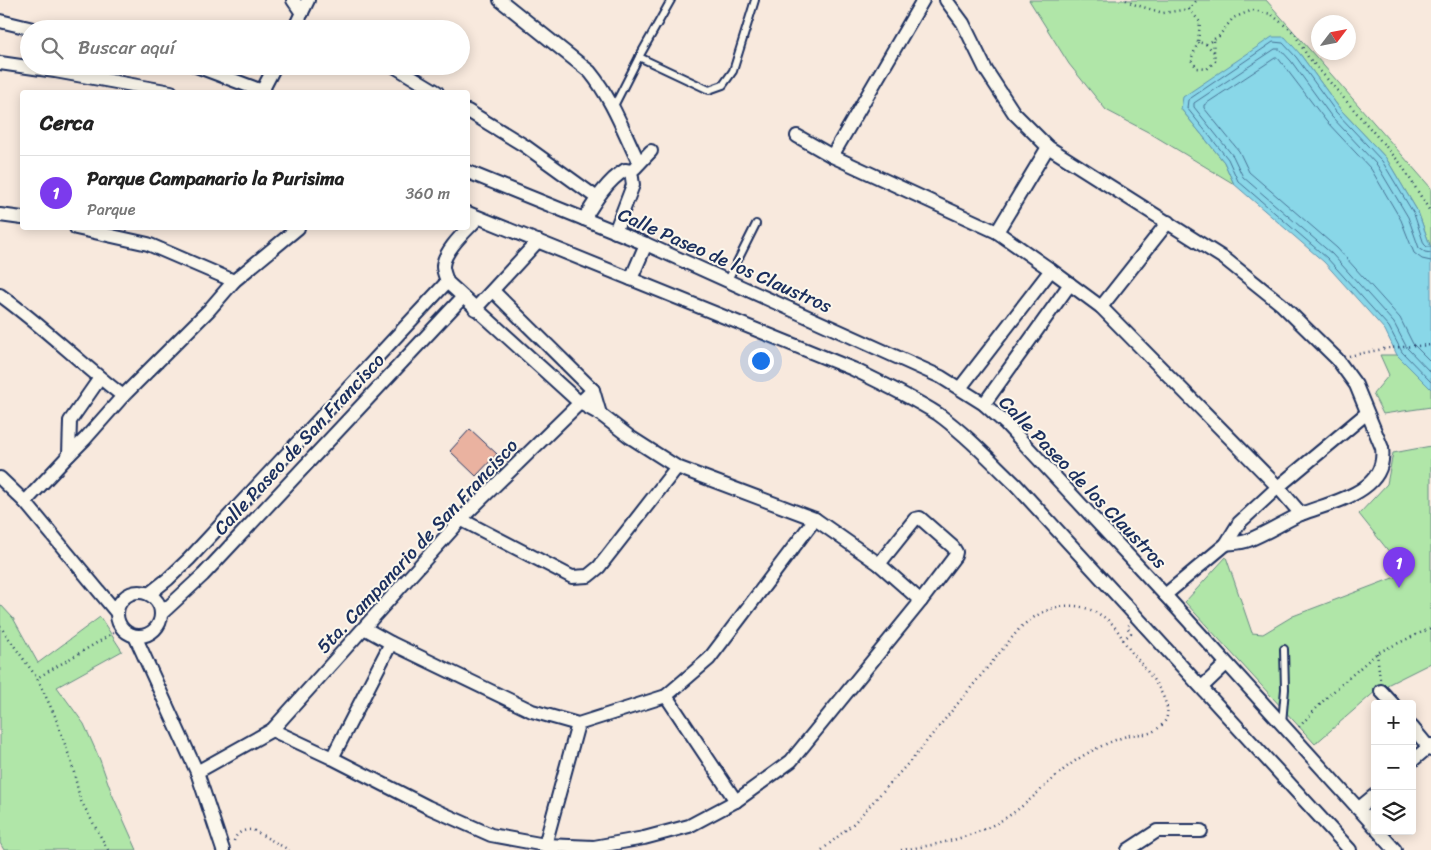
<!DOCTYPE html>
<html lang="es">
<meta charset="utf-8">
<style>
:root{--surface:#fff;--page:#f6f6f6;--text:#222;--muted:#767676;--line:#e0e0e0;--accent:#7c3aed}
body{margin:0;font-family:Sriracha,sans-serif;background:var(--page);color:var(--text)}
.controls{position:absolute;right:15px;bottom:15px;display:grid;overflow:hidden;border-radius:5px;box-shadow:0 2px 12px #0003}
.controls button{width:45px;height:45px;display:grid;place-items:center;padding:0;border:0;border-bottom:1px solid var(--line);background:var(--surface);color:var(--text);font:25px sans-serif}
.compass{position:absolute;left:1311px;top:15px;width:45px;height:45px;border-radius:50%;background:var(--surface);box-shadow:0 2px 12px #0003;rotate:58deg}
.you{position:absolute;left:760px;top:360px;width:18px;height:18px;margin:-12px;border:4px solid #fff;border-radius:50%;background:#1a73e8;box-shadow:0 0 0 8px #1a73e833}
.badge{display:grid;place-items:center;width:32px;height:32px;border-radius:50%;background:var(--accent);color:#fff;font-size:16px;font-weight:700}
.pin{position:absolute;translate:-50% -41px;filter:drop-shadow(0 1px 2px #0008)}
.pin::after{content:'';position:absolute;top:26px;width:18px;height:15px;background:inherit;clip-path:polygon(0 0,100% 0,50% 100%)}
.list{margin:0;padding:0;list-style:none}
h2{display:flex;justify-content:space-between;align-items:center;height:65px;margin:0;padding:0 20px;font-size:21px}
h2 small{font-size:16px;font-weight:400;color:var(--muted)}
.list li{display:grid;grid-template-columns:32px 1fr auto;gap:15px;align-items:center;box-sizing:border-box;height:75px;padding:0 20px;border-top:1px solid var(--line)}
.list b{display:block;font-size:19px;white-space:nowrap}
.list p{margin:0;font-size:16px;white-space:nowrap;color:var(--muted)}
.list em{font-size:16px;font-style:normal;color:var(--muted)}
.icon{flex:none;width:28px;height:28px;fill:none;stroke:currentColor;stroke-width:2;stroke-linecap:round;stroke-linejoin:round}
.map{position:relative;flex:none;width:1431px;height:850px;overflow:hidden}
.search{position:absolute;background:var(--surface);box-shadow:0 2px 12px #0003;left:20px;top:20px;width:450px;height:55px;display:flex;align-items:center;gap:12px;box-sizing:border-box;padding:0 18px;border-radius:28px;color:var(--muted);font-size:19px}
.panel{position:absolute;background:var(--surface);box-shadow:0 2px 12px #0003;left:20px;top:90px;width:450px;height:140px;border-radius:5px}
.map>svg:first-child{display:block}
.green{fill:#b0e6a8;stroke:#668a83}
.water{fill:#89d7e8;stroke:#5d94b1}
.lines{fill:none;stroke-linecap:round;stroke-linejoin:round}
.shore{stroke:#477295;stroke-width:1}
.building{fill:#eab2a0;stroke:#1b2f5e}
.lane-casing{stroke:#1b2f5e;stroke-width:10}
.street-casing{stroke:#1b2f5e;stroke-width:16}
.path{stroke:#1b2f5e;stroke-width:2.5;stroke-dasharray:1 4;stroke-linecap:butt}
.lane{stroke:#fbf7ec;stroke-width:6}
.street{stroke:#fbf7ec;stroke-width:12}
.labels{text-anchor:middle;dominant-baseline:central;stroke-width:4;stroke-linejoin:round;paint-order:stroke}
.street-label{font-size:19px;fill:#1b2f5e;stroke:#fbf7ec}
</style>
<div class="map">
<svg width="1431" height="850" viewBox="0 0 1431 850">
<rect width="100%" height="100%" fill="#f8e9dd"/>
<filter id="ink" filterUnits="userSpaceOnUse"><feTurbulence type="fractalNoise" baseFrequency=".02" numOctaves="2"/><feDisplacementMap in="SourceGraphic" scale="10" xChannelSelector="R" yChannelSelector="G"/><feConvolveMatrix kernelMatrix="1 2 1 2 8 2 1 2 1" color-interpolation-filters="sRGB"/></filter>
<g filter="url(#ink)">
<g class="green">
<polygon points="1029,0 1266,0 1431,188 1431,248 1418,212 1386,158 1340,109 1300,54 1181,109 1224,162 1234,184 1148,132 1106,110 1069,64"/>
<polygon points="1380,355 1397,355 1431,389 1431,407 1383,414 1373,394 1389,375"/>
<polygon points="1431,446 1431,663 1377,690 1315,744 1185,602 1226,557 1252,633 1263,634 1293,616 1406,573 1359,514 1387,484 1393,453"/>
<polygon points="0,604 13,618 38,663 100,617 122,651 57,687 84,724 100,760 112,794 137,850 4,850 0,843"/>
</g>
<polygon class="water" points="1272,37 1285,37 1300,54 1340,109 1386,158 1418,212 1431,248 1431,389 1397,355 1385,330 1324,262 1234,184 1224,162 1181,109 1183,97"/>
<g class="lines">
<g class="shore">
<polyline points="1431,247 1427,247 1424,244 1414,214 1382,161 1336,112 1296,57 1283,43 1273,42 1188,100 1187,108 1228,159 1238,181 1327,258 1389,327 1402,352 1431,382"/>
<polyline points="1431,253 1425,252 1419,248 1408,217 1377,165 1331,116 1291,61 1280,49 1275,49 1194,103 1194,107 1233,156 1243,177 1332,254 1394,323 1407,348 1431,373"/>
<polyline points="1431,261 1422,259 1414,253 1401,220 1371,169 1326,121 1278,58 1275,58 1204,105 1204,108 1239,151 1249,172 1337,248 1400,318 1413,344 1431,362"/>
</g>
</g>
<polygon class="building" points="470,429 497,454 476,476 450,451"/>
<g class="lines">
<defs>
<g id="lane">
<polyline points="639,57 709,90 723,85 733,71 755,0"/>
<polyline points="613,108 639,57 671,0"/>
<polyline points="728,280 756,224"/>
<polyline points="1282,723 1285,689 1284,649"/>
</g>
<g id="street">
<polyline points="293,0 302,13"/>
<path d="M500,0L590,72C612,99 624,132 639,163"/>
<path d="M946,0L963,23L986,70L1014,113L1048,147L1225,259L1281,304L1337,359L1356,385L1382,448C1388,493 1331,502 1301,514C1283,522 1267,533 1249,540C1242,543 1234,543 1226,544"/>
<polyline points="0,21 33,29"/>
<polyline points="294,29 308,0"/>
<polyline points="0,63 55,71 171,92"/>
<polyline points="196,66 265,92"/>
<polyline points="394,66 437,92"/>
<polyline points="262,91 275,66"/>
<polyline points="468,111 525,146 597,198"/>
<polyline points="797,136 832,156 997,232 1051,270 1101,307 1278,487 1301,514"/>
<polyline points="832,156 923,0"/>
<polyline points="635,168 651,151"/>
<polyline points="468,172 646,244 941,377 984,404 1005,423 1165,595 1375,827"/>
<path d="M468,213L853,369C882,383 911,397 938,414C966,434 990,460 1015,484L1350,850"/>
<polyline points="0,215 22,218"/>
<path d="M478,218C467,230 444,250 443,266C443,272 446,277 447,282L580,403L600,414L630,437L677,467L815,519L879,564L921,601"/>
<path d="M584,219C595,201 607,181 625,170L631,171"/>
<polyline points="76,228 148,244 234,281"/>
<polyline points="615,232 633,185 631,171"/>
<polyline points="997,232 1048,147"/>
<polyline points="631,279 646,244"/>
<polyline points="493,291 593,390 600,414"/>
<path d="M0,295C43,326 81,364 123,396"/>
<polyline points="1101,307 1168,222"/>
<polyline points="475,309 538,241"/>
<polyline points="960,388 1051,270"/>
<polyline points="984,404 1070,284"/>
<polyline points="69,455 70,421 100,378"/>
<polyline points="0,478 25,502 117,613"/>
<polyline points="25,502 69,455 85,439 123,396 209,310 234,281 298,228"/>
<polyline points="462,520 572,577 588,576 599,567 677,467"/>
<circle cx="139" cy="614" r="22"/>
<polyline points="149,594 168,579 189,559 447,282"/>
<polyline points="1165,595 1226,544 1239,523 1278,487 1367,413"/>
<polyline points="161,614 203,575 463,297"/>
<polyline points="364,628 391,643 532,711 578,724 666,696 709,659 815,519"/>
<polyline points="135,636 197,772 223,850"/>
<polyline points="1202,687 1226,664"/>
<polyline points="1381,691 1393,704"/>
<polyline points="666,696 736,801"/>
<polyline points="1412,727 1431,750"/>
<polyline points="272,730 332,758 428,807 491,835 545,845 594,847 644,838 689,826 736,801 791,761 921,601 955,556 956,552 953,547 920,518 915,519 879,564"/>
<polyline points="332,758 391,643"/>
<polyline points="1412,761 1431,745"/>
<polyline points="197,772 272,730 467,513 593,390"/>
<polyline points="1358,809 1375,795"/>
<polyline points="1378,831 1395,850"/>
<polyline points="545,845 578,724"/>
<polyline points="1128,850 1157,831 1201,831"/>
</g>
</defs>
<use href="#lane" class="lane-casing"/>
<use href="#street" class="street-casing"/>
<g class="path">
<polyline points="1126,0 1133,4 1163,13 1189,9 1197,0"/>
<polyline points="1189,9 1200,22 1198,42 1206,44 1219,36 1233,18 1253,10 1271,14 1294,33 1308,57 1401,164 1431,213"/>
<polyline points="1198,42 1191,60 1197,68 1207,69 1215,61 1213,40"/>
<polyline points="1206,44 1214,52"/>
<polyline points="1349,356 1388,348 1431,345"/>
<polyline points="0,626 37,678"/>
<polyline points="1123,640 1131,633 1127,627 1129,625"/>
<polyline points="1377,653 1380,679"/>
<polyline points="1299,727 1327,697 1377,653 1431,628"/>
<path d="M234,841C236,833 244,829 253,830L289,850"/>
<polyline points="108,850 80,799 72,764 55,716 37,678 122,628"/>
<path d="M822,850L854,823L913,758L1020,628C1047,604 1078,596 1109,621C1119,629 1124,644 1133,654C1144,667 1174,701 1166,719C1164,724 1158,729 1152,732C1146,735 1137,734 1130,735C1116,739 1101,746 1088,753C1062,767 1044,789 1021,807C986,835 944,844 901,850"/>
</g>
<use href="#lane" class="lane"/>
<use href="#street" class="street"/>
</g>
</g>
<g class="labels">
<g class="street-label">
<text transform="translate(725 260) rotate(24)">Calle Paseo de los Claustros</text>
<text transform="translate(299 444) rotate(-47)">Calle Paseo de San Francisco</text>
<text transform="translate(1083 482) rotate(46)">Calle Paseo de los Claustros</text>
<text transform="translate(417 546) rotate(-47)">5ta. Campanario de San Francisco</text>
</g>
</g>
</svg>
<div class="controls">
<button>+</button>
<button>−</button>
<button><svg class="icon" aria-label="layers" viewBox="0 0 24 24"><path d="M12 4l9 5-9 5-9-5zM3 14l9 5 9-5"/></svg></button>
</div>
<svg class="compass" viewBox="-18 -18 36 36"><path d="M0-13l5 13h-10z" fill="#e53935"/><path d="M0 13l5-13h-10z" fill="#767676"/></svg>
<div class="you"></div>
<div class="pin badge" style="left:1399px;top:588px">1</div>
<div class="search"><svg class="icon" aria-label="search" viewBox="0 0 24 24"><circle cx="10" cy="10" r="6"/><path d="M15 15l6 6"/></svg>Buscar aquí</div>
<section class="panel">
<h2>Cerca<small></small></h2>
<ul class="list">
<li><span class="badge">1</span><div><b>Parque Campanario la Purisima</b><p>Parque</p></div><em>360 m</em></li>
</ul>
</section>
</div>
